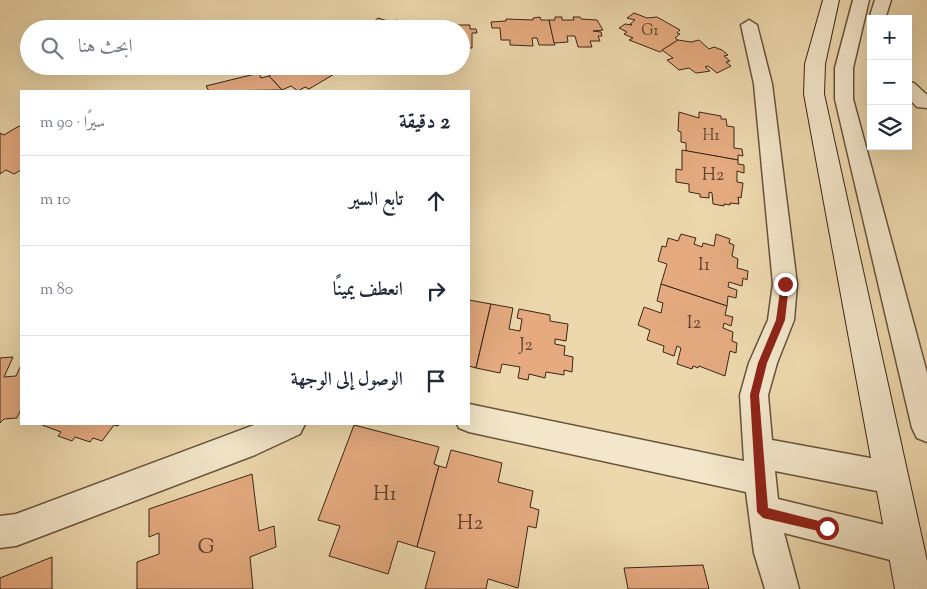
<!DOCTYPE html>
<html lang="ar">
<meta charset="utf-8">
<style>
:root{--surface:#fff;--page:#f2f2f3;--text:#1f2937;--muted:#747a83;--line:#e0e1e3}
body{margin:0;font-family:"Sorts Mill Goudy",Amiri,serif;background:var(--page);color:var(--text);direction:rtl}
.controls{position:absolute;right:15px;top:15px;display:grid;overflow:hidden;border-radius:0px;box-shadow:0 5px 20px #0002}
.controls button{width:45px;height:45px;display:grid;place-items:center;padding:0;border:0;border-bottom:1px solid var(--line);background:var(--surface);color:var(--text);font:25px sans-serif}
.stop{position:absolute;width:15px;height:15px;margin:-11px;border:4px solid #8f2418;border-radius:50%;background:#fff}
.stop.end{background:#8f2418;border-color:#fff;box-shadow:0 1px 5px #0008}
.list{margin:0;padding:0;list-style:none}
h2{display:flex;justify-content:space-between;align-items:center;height:65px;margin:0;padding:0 20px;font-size:21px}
h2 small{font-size:16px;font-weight:400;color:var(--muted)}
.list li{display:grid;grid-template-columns:32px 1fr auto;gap:15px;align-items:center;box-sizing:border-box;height:90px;padding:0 20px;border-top:1px solid var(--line)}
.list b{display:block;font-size:19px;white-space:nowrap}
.list em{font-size:16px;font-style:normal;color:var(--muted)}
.icon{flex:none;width:28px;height:28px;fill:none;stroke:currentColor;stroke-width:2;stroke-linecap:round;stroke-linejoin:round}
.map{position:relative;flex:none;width:927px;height:589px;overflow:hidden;direction:ltr}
.search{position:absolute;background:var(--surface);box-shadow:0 5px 20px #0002;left:20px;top:20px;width:450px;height:55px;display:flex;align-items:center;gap:12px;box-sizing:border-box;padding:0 18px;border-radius:28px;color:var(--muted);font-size:19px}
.panel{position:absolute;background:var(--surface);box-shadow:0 5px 20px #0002;left:20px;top:90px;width:450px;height:335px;border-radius:0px;direction:rtl}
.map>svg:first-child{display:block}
.building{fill:#e5aa80;stroke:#3a2515}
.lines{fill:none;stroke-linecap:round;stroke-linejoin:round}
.street-casing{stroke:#67523b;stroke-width:3}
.secondary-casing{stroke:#3a2515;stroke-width:2}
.street{fill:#f3e6ca;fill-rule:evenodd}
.secondary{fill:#f3e6ca;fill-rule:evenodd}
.route{fill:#8f2418}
.labels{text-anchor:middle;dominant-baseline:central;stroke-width:5;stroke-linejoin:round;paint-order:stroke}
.far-number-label{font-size:15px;fill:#654630}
.number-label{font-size:18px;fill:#654630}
.near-number-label{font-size:21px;fill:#654630}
</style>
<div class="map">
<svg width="927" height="589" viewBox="0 0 927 589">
<rect width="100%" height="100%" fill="#edd8ad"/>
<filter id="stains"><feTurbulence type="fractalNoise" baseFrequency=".004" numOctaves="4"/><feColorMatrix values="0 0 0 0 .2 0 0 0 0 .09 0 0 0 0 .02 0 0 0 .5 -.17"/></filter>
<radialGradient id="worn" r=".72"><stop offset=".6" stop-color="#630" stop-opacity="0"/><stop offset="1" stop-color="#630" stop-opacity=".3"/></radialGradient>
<g class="building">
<polygon points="634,13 647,18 657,17 680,30 677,33 680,34 675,38 678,40 660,52 629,40 633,38 624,34 627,32 619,28 625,24 632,25 630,24 635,20 627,18"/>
<polygon points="540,17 541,20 549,20 555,45 539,45 537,38 532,38 533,46 510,45 510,40 501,40 500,28 492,28 491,22 506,21 506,19 533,20 533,18"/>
<polygon points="555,17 562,17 562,20 574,20 573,17 580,17 581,19 597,20 603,30 593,31 601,32 602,36 598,36 600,41 590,41 592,47 578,47 575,36 567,36 568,42 554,43 549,20 555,20"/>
<polygon points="378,18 394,23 396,20 404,22 402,24 417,27 366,28"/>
<polygon points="452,22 452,25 470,25 470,29 476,29 477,33 472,33 472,48 465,48 466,52 461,52 461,29 427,29 445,27 445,23"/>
<polygon points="678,40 691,42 699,40 709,49 714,47 722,50 728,55 724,56 730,61 726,62 731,66 717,73 708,66 705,67 710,71 704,72 696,73 689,68 679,70 667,60 673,58 662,50"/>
<polygon points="274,66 339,66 331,70 336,73 309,89 305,87 298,91 291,86 282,90 269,76 274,73 268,69"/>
<polygon points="259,73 261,78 269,76 282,90 209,91 206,86"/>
<polygon points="679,112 699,118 699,112 721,116 721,119 726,119 727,126 734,127 734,148 742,149 743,156 738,155 738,160 686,151 686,143 681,142 681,132 678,131"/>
<polygon points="19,126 21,128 21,170 14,174 6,170 0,174 0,133 4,135"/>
<polygon points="682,150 738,160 738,164 744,165 744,173 737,171 737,182 743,183 741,198 738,197 739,204 730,203 730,205 724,204 724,206 713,204 712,193 709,192 709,198 700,197 700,194 689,192 689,184 676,182 676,169 682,170"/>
<polygon points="681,234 696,238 694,244 702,247 703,243 714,246 716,234 730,239 729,243 734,245 732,256 738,259 737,268 748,271 747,280 743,278 742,286 729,282 728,287 737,290 736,298 728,296 727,306 661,284 667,264 658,261 662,246 666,247 668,238 678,241"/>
<polygon points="661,284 727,306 725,315 733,317 731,326 724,323 723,328 733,332 732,341 737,343 736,353 730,351 725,376 699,366 698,368 693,366 692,369 677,364 681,348 677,346 674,356 663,352 664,346 647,340 650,330 638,325 644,307 661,313 663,303 657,301"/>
<polygon points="469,300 491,304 476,368 469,366"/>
<polygon points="491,304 513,308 509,329 520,331 522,319 517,318 519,309 550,315 550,321 568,324 566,341 555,339 555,344 565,346 564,355 573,357 572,372 564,370 564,375 546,372 545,378 529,374 528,380 518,378 520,367 502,364 500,373 476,368"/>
<polygon points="13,357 4,377 16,376 21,365 21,409 17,418 4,419 0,423 0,358"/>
<polygon points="43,424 120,424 118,426 114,425 102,441 93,438 90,442 75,437 72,441 58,436 61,432 42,425"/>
<polygon points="354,425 439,447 434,464 439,466 417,547 398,541 388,574 329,556 340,526 318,520"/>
<polygon points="451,450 502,463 498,482 533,491 530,507 539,510 536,528 528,526 518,588 488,579 486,589 425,589 435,552 417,547 439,466 446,468"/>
<polygon points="252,474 259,531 274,526 276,547 250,557 253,589 137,589 137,562 159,554 159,533 149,537 149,509"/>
<polygon points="52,557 52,589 0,589 0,578"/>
<polygon points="703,565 709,589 628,589 624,568"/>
</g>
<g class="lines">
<defs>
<g id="street">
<polygon points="853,0 869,0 853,68 853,99 927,373 927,442 917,438 912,428 835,99 835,68"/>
<polygon points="875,0 891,0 885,19 871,19 871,21 869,19"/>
<polygon points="749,20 757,25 772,84 797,284 794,320 777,363 768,395 772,440 892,462 903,467 908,478 903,489 892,494 775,471 778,499 906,530 918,535 923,547 918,559 906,564 784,533 799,589 765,589 754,553 746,492 469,432 459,428 457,424 469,424 469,404 744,461 740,395 749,363 768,320 773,284 754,84 741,25"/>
<polygon points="908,82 914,83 927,95 927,108 917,107 908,98"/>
<polygon points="257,424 305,424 300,434 255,455 16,546 0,548 0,516 16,514"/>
</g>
<polygon id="secondary" points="823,0 839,0 825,64 824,94 927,561 927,589 895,589 804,94 805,64"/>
</defs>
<use href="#street" class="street-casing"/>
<use href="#secondary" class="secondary-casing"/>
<use href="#street" class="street"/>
<use href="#secondary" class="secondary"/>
</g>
<polygon class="route" points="785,281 789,284 785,320 767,363 759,395 768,508 831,524 832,528 827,533 763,518 757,512 750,395 758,363 776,320 781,284"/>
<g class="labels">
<g class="far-number-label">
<text x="650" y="31">G1</text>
<text x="711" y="136">H1</text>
</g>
<g class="number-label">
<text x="713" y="176">H2</text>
<text x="704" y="266">I1</text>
<text x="694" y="324">I2</text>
<text x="526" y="346">J2</text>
</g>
<g class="near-number-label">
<text x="385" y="495">H1</text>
<text x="470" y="524">H2</text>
<text x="206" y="548">G</text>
</g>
</g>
<rect width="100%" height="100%" filter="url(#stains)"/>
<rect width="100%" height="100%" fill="url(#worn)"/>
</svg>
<div class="controls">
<button>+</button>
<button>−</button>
<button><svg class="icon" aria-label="layers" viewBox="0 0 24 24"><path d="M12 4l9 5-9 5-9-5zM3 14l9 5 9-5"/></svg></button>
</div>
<div class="stop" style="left:827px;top:528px"></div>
<div class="stop end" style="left:785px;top:284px"></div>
<div class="search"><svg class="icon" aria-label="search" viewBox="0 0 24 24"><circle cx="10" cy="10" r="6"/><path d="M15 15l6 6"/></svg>ابحث هنا</div>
<section class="panel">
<h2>2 دقيقة<small>سيرًا · 90 m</small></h2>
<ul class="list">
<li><svg class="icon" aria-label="ahead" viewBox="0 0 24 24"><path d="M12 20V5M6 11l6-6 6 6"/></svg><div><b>تابع السير</b></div><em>10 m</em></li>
<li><svg class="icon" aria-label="right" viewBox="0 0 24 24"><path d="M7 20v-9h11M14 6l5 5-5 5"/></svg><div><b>انعطف يمينًا</b></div><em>80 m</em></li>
<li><svg class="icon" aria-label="arrive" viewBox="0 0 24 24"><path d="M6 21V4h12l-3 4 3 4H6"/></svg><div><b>الوصول إلى الوجهة</b></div></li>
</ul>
</section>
</div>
